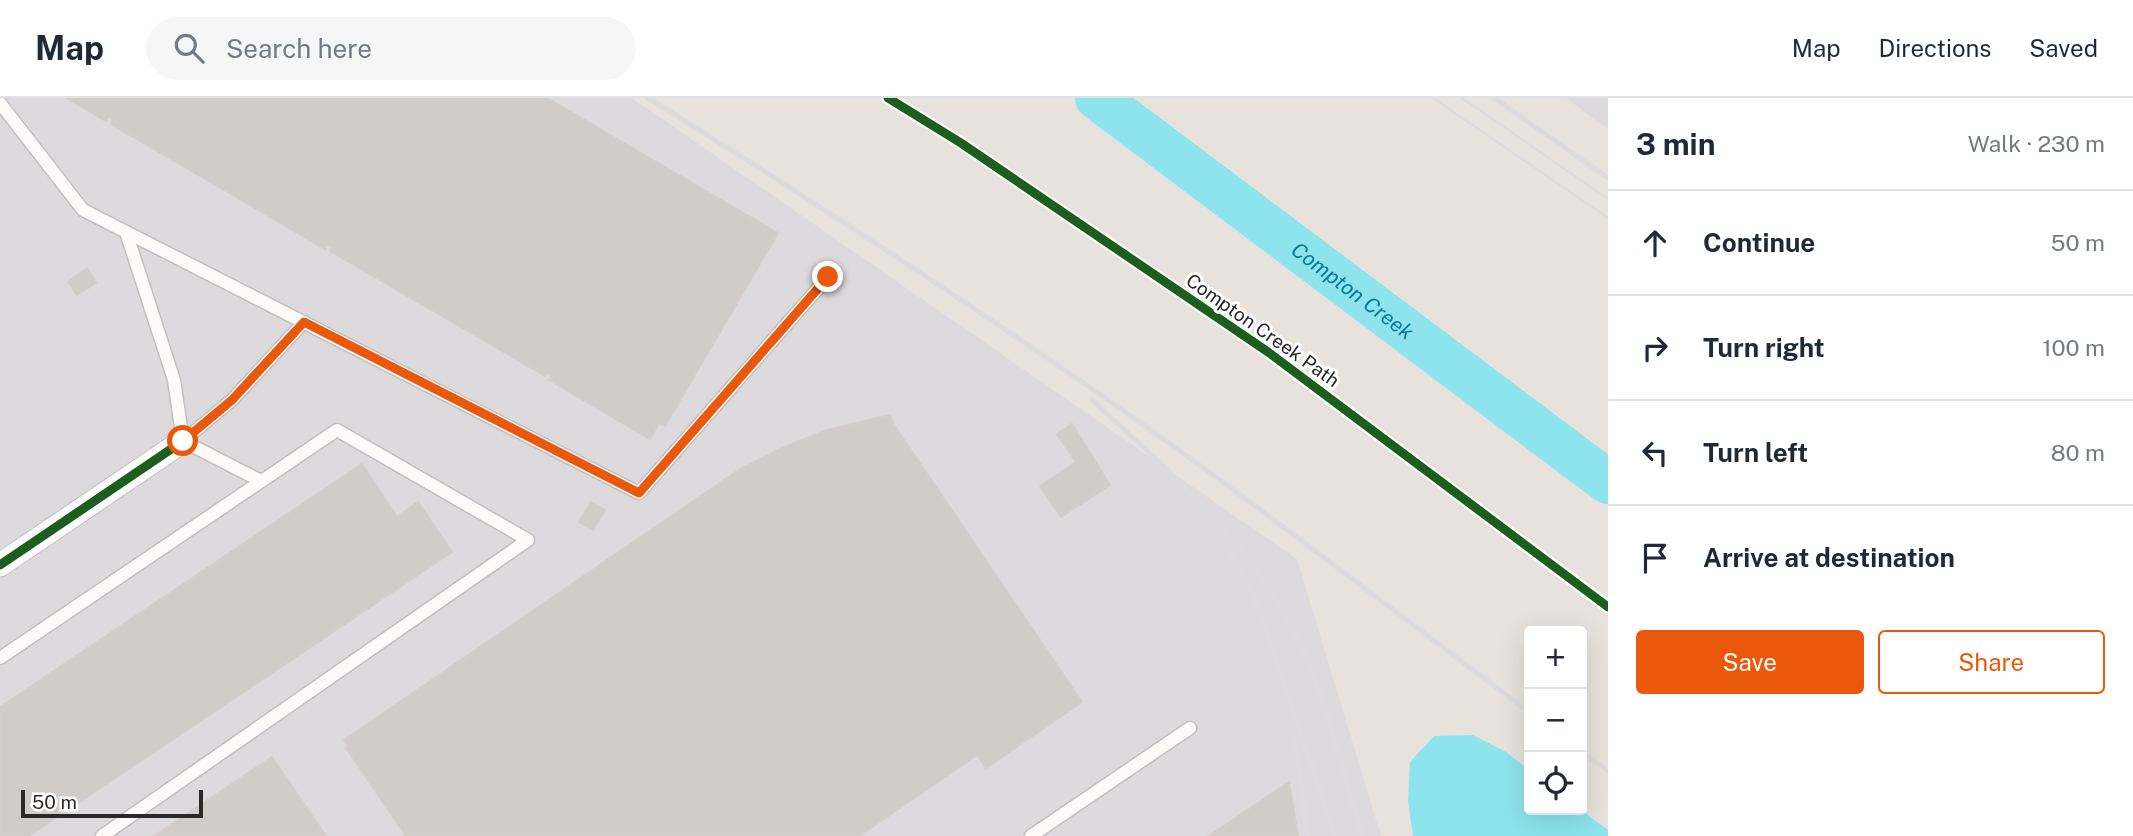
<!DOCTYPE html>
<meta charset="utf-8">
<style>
:root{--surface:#fff;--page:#f6f6f7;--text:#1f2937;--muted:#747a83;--line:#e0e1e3;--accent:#ea580c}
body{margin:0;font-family:"Public Sans",sans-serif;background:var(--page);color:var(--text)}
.controls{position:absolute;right:21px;bottom:21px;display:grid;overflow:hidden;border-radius:7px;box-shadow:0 7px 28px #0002}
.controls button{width:63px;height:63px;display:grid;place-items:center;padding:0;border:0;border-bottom:2px solid var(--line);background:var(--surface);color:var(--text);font:35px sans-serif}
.scale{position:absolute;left:21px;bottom:18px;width:182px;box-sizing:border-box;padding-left:7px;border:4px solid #292929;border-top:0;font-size:19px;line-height:24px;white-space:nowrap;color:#292929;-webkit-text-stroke:5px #fff;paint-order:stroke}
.stop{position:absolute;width:21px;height:21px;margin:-16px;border:5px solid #ea580c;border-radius:50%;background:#fff}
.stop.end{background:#ea580c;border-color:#fff;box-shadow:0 2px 7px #0008}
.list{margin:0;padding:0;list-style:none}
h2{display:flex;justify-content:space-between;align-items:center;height:91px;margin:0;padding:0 28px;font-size:30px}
h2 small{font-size:23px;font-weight:400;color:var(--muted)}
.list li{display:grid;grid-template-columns:46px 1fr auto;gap:21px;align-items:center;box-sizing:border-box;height:105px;padding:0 28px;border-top:2px solid var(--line)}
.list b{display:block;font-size:26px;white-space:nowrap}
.list em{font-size:23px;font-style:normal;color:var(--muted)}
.actions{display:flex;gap:14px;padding:21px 28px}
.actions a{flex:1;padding:16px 0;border:2px solid var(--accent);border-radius:7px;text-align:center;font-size:24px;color:var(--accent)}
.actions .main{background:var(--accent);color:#fff}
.icon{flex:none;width:38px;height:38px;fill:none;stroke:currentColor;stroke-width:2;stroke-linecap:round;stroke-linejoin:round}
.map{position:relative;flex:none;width:1608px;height:738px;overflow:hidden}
header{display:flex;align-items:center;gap:42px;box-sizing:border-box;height:98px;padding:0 35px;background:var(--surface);border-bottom:2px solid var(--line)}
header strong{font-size:33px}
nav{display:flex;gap:38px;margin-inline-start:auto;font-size:24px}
.search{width:490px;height:63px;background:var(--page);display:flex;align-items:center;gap:18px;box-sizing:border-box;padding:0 24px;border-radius:38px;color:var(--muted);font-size:26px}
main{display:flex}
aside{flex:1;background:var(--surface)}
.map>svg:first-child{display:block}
.industrial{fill:#dddadd}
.water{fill:#8de4ed}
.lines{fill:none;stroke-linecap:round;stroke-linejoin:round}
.river{stroke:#8de4ed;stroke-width:44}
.building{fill:#d0ccc9;stroke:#d3ceca;stroke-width:2}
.service-casing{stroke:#c1bfbf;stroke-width:15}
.minor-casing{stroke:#c1bfbf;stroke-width:25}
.service{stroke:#fcfbfa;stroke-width:12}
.minor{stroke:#fcfbfa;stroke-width:23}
.tram{stroke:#dcdcde;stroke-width:2}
.rail{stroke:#dcdcde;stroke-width:5}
.cycleway-casing{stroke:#fff;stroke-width:13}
.cycleway{stroke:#1b5e20;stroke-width:9}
.route{stroke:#ea580c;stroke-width:9}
.labels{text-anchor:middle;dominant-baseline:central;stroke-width:6;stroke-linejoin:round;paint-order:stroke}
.street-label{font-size:19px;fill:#292929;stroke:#fff}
.water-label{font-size:21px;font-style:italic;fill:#087c97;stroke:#fff}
</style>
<header>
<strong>Map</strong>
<div class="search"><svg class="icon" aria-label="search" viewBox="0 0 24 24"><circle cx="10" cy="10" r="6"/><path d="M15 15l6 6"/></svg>Search here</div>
<nav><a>Map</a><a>Directions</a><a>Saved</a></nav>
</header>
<main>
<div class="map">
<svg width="1608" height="738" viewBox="0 0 1608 738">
<rect width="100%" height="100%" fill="#e8e2dd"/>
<g class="industrial">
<polygon points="0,0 632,0 1297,461 1381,738 0,738"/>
<polygon points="1566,0 1608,0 1608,31"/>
</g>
<polygon class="water" points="1473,637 1506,654 1529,672 1529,712 1581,712 1608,732 1608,738 1413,738 1408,703 1410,664 1434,638"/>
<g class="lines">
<path class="river" id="s1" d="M1097,0L1608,384"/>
</g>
<g class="building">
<polygon points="67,0 547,0 778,135 665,328 659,325 650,341 549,282 552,278 547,275 545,278 330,153 332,150 327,147 325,151 111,26 113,22 108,19 106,23"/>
<polygon points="87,170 96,185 77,197 68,184"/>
<polygon points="890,317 894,327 1082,604 986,670 977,657 859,738 406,738 346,650 349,648 344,642 740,371 782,350 827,332"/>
<polygon points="1072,326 1110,387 1061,419 1040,388 1076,364 1057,336"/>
<polygon points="362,366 397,419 418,404 452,454 29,738 0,738 0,609"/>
<polygon points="591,404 605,412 593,432 579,424"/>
<polygon points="272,659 326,738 154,738"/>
<polygon points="1289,684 1298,738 1209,738"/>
</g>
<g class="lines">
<defs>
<g id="service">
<polyline points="0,5 83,112 639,395 828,179"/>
<polyline points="126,134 174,282 183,343"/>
<polyline points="183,343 232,302 304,224"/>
<polyline points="183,343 261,383"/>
<polyline points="0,560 337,332 528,442 102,738"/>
<polyline points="1031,738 1190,630"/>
</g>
<polyline id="minor" points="0,467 183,343"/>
</defs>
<use href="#service" class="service-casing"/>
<use href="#minor" class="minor-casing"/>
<use href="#service" class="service"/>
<use href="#minor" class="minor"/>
<g class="tram">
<polyline points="1433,0 1608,120"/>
<polyline points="1462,0 1608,101"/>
</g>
<g class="rail">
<path d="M648,0C803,96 954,196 1104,299C1249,400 1388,509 1529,614"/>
<polyline points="1494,0 1608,80"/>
<polyline points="1092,302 1167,371 1242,453 1273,496 1301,548 1315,581 1326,612 1362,738"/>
<polyline points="1224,444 1250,489 1260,514 1326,710 1334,738"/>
<polyline points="1295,641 1308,738"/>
<polyline points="1582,654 1608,673"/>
</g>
<defs>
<g id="cycleway">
<polyline points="888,0 961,45 1268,254 1608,509"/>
<polyline points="0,467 183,343"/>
</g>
</defs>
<use href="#cycleway" class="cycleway-casing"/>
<use href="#cycleway" class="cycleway"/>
</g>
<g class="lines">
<polyline class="route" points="183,343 232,302 304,224 639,395 828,179"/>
</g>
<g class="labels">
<g class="street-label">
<text transform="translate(1263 232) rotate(35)">Compton Creek Path</text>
</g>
<g class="water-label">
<text stroke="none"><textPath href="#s1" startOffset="320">Compton Creek</textPath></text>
</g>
</g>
</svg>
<div class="controls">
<button>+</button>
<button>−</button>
<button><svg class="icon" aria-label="locate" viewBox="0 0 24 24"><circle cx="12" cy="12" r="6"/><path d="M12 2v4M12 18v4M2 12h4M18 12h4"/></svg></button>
</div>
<div class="scale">50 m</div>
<div class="stop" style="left:183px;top:343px"></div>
<div class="stop end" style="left:828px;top:179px"></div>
</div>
<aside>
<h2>3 min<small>Walk · 230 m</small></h2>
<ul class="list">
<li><svg class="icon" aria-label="ahead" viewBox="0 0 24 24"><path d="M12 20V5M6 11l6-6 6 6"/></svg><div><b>Continue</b></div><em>50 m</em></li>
<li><svg class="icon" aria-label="right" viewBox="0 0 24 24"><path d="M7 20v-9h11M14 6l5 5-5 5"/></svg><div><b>Turn right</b></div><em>100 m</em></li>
<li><svg class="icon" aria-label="left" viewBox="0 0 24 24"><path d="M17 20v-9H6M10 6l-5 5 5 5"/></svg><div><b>Turn left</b></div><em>80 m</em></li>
<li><svg class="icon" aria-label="arrive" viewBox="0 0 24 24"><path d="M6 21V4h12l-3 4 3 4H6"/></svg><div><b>Arrive at destination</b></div></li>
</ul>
<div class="actions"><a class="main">Save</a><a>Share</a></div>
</aside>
</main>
